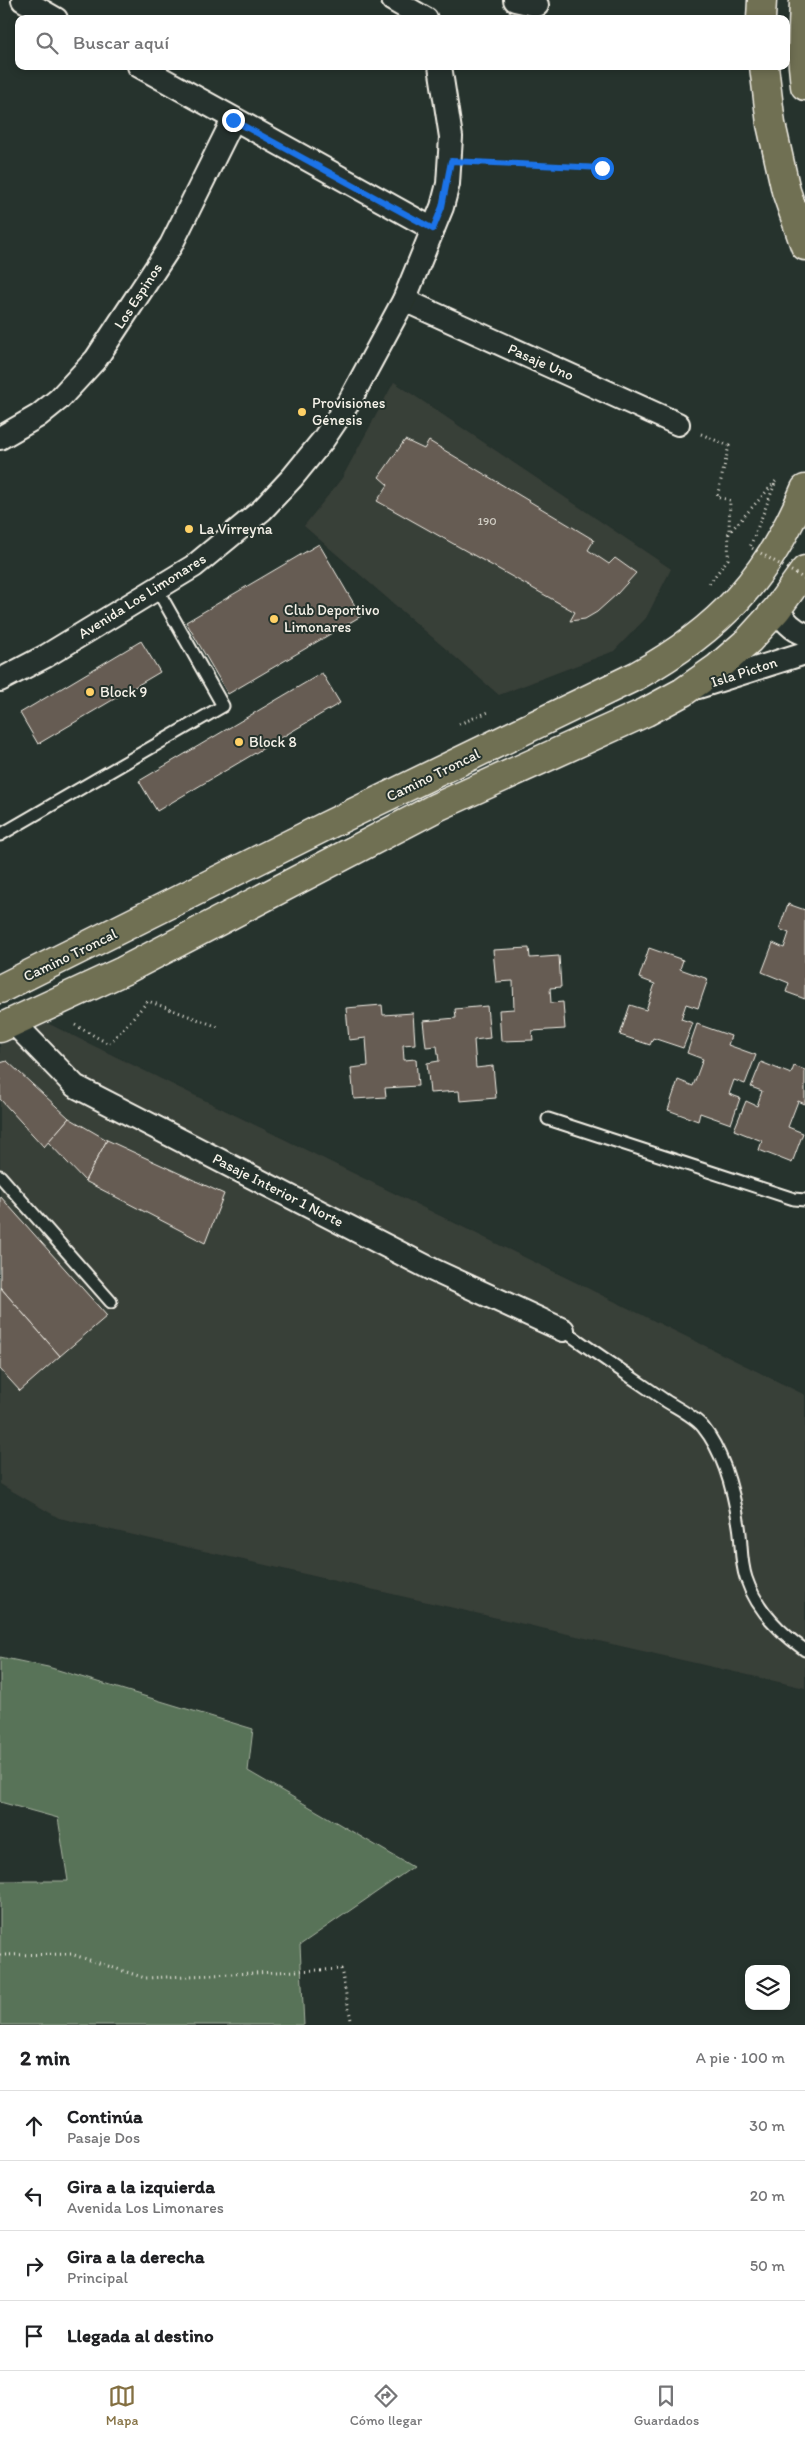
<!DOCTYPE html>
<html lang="es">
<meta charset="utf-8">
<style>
:root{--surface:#fff;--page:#f6f6f6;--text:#202124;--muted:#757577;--line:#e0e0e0;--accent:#847042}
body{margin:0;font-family:Itim,sans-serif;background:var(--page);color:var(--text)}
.controls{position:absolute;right:15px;bottom:15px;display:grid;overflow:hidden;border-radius:10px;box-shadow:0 2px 8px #0003}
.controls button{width:45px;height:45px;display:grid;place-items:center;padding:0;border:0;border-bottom:1px solid var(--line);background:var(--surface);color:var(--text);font:25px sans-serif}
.stop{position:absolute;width:15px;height:15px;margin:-11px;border:4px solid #1a73e8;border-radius:50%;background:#fff}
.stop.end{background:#1a73e8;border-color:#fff;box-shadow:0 1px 5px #0008}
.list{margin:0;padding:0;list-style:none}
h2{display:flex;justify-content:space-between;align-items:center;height:65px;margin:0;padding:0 20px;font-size:21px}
h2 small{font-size:16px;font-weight:400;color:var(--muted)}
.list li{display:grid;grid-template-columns:32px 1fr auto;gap:15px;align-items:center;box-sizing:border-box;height:70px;padding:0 20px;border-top:1px solid var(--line)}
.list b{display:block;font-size:19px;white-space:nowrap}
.list p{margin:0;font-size:16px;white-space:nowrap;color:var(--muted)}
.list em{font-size:16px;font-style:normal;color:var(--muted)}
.icon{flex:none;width:28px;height:28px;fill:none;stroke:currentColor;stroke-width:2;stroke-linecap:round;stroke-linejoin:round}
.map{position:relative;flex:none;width:805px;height:2025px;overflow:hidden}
.search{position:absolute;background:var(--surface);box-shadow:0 2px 8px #0003;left:15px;right:15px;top:15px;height:55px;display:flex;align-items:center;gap:12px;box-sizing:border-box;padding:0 18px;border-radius:10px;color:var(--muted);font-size:19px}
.sheet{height:345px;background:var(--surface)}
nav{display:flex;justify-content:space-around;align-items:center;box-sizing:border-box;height:70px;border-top:1px solid var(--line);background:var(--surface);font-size:14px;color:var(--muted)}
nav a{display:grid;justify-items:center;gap:2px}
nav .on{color:var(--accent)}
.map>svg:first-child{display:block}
.built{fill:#393f38}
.green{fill:#597359;stroke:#a6b2a0}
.building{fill:#665b53;stroke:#f4f1e8}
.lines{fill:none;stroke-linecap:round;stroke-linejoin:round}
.lane-casing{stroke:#f4f1e8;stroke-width:15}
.street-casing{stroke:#f4f1e8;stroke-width:26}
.primary-casing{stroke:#f4f1e8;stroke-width:31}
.path{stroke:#f4f1e8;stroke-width:3;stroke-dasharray:1 4;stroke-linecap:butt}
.lane{stroke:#26332d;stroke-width:11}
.street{stroke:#26332d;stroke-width:22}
.primary{stroke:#706f52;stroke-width:28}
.path-bridge{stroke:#f4f1e8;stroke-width:3;stroke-dasharray:1 4;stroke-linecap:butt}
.route{stroke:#1a73e8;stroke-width:6}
.poi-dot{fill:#ffd166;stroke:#26332d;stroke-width:2}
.labels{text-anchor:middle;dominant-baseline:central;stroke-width:4;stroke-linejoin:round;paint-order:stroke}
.number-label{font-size:12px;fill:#d0ccc3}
.street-label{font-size:15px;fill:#f4f1e8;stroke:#26332d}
.poi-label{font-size:15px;fill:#f4f1e8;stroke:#26332d;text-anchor:start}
</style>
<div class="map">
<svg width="805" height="2025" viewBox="0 0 805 2025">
<rect width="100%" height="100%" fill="#26332d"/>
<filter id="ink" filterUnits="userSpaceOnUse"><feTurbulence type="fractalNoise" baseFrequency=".02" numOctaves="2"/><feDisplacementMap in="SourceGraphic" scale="10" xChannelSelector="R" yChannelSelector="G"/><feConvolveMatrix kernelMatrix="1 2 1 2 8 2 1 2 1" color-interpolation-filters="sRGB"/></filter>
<g filter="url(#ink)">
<g class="built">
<polygon points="394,382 671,569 646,618 614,651 499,695 304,526 342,478"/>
<polygon points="41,1020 805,1395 805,1688 59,1518 0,1484 0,1040"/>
</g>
<polygon class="green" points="0,1657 48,1667 253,1729 248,1771 413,1867 300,1945 304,2025 0,2025 0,1881 68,1881 58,1818 0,1802"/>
<g class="building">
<polygon points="405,440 424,449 429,441 594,540 588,550 609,564 615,558 636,573 617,594 597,612 585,619 570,621 575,612 377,501 388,485 379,477"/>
<polygon points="319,544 361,616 228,694 186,622"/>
<polygon points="141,641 160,672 38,744 20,713"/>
<polygon points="322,673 340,703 157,811 139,781"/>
<polygon points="788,904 805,910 805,999 786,992 789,983 762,972 773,943 784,948 789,933 779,929"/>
<polygon points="529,948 530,958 559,956 561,987 550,988 551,1003 563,1002 565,1029 532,1031 533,1040 501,1041 499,1010 514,1009 513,981 496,982 493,950"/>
<polygon points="649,948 683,960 680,969 708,979 698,1008 686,1004 681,1019 693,1023 683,1048 653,1038 650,1045 620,1035 630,1005 646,1010 655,984 639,978"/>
<polygon points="382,1005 383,1015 413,1013 415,1044 403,1045 404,1060 416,1059 418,1086 385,1088 386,1097 354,1099 351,1068 368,1066 366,1038 349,1040 346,1008"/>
<polygon points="487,1006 490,1038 474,1040 476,1068 493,1066 496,1098 460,1101 459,1091 430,1093 427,1063 439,1061 437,1046 426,1047 423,1021 456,1018 455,1009"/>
<polygon points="697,1024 731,1036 728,1045 756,1055 745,1084 734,1080 729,1094 740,1098 731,1124 700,1113 698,1121 668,1110 678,1080 693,1086 703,1059 687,1053"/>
<polygon points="7,1061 69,1118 44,1147 0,1099 0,1063"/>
<polygon points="761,1062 791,1074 794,1066 805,1070 805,1104 798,1101 788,1127 803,1133 792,1163 759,1150 762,1141 734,1130 746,1101 757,1106 762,1091 751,1087"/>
<polygon points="69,1118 107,1140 85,1181 48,1142"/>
<polygon points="107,1140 224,1194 205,1243 85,1181"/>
<polygon points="0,1196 107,1316 60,1356 0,1287"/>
<polygon points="0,1287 60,1356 20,1391 0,1369"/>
</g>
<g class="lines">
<defs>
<g id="lane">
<polyline points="0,835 223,706 157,589"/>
<polyline points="548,1119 794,1199 805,1200"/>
<polyline points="0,1176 111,1302"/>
<path d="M563,1330C597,1354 631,1377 666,1401C677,1408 694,1416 703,1427C724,1453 734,1493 739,1526C742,1543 740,1560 746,1578C756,1608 779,1632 805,1650"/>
</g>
<g id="street">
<polyline points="23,0 56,19"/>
<polyline points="393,0 426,19"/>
<polyline points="515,0 537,5"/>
<polyline points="139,66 433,229"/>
<polyline points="404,300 678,424"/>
<polyline points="0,438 38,416 59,399 96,359 171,245 233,120"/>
<path d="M777,609C784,620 792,630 805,634"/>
<polyline points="0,680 46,656 194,566 262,510 292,478 323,440 350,400 404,300 442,207 448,184 451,137 440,66"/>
<polyline points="698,687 805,653"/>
<polyline points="13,1022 75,1086 433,1270 563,1330"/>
</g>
<g id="primary">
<polyline points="804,0 802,56 805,86"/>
<polyline points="761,19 762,0"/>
<polyline points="764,66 771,124 786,191 805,246"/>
<path d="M0,989L326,826L636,676C719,630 768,578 805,489"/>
<polyline points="0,1028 123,971 437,807 646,712 683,692 717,668 749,640 777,609 805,570"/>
</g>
</defs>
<use href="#lane" class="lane-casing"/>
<use href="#street" class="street-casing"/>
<use href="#primary" class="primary-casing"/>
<g class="path">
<polyline points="476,162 602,168"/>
<polyline points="701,434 729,446 717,497 730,500 728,559 709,584"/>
<polyline points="459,724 491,711"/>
<polyline points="75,1025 109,1044 148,1001 221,1028"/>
<polyline points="0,1955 71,1954 145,1978 341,1969 352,2025"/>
</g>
<use href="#lane" class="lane"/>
<use href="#street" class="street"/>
<use href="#primary" class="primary"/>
<polyline class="path-bridge" points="728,534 776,481 750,547 805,579"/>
</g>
</g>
<g class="lines" filter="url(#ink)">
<polyline class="route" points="233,120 433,229 442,207 451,161 602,168"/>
</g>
<g class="poi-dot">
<circle cx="302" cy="412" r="5"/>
<circle cx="189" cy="529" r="5"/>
<circle cx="274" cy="619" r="5"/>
<circle cx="90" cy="692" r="5"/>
<circle cx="239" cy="742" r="5"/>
</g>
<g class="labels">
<g class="number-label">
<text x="487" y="521">190</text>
</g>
<g class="street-label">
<text transform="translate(138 296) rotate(-57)">Los Espinos</text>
<text transform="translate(541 362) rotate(24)">Pasaje Uno</text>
<text transform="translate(142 596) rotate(-32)">Avenida Los Limonares</text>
<text transform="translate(744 672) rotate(-18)">Isla Picton</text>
<text transform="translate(433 775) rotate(-26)">Camino Troncal</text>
<text transform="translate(70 955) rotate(-26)">Camino Troncal</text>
<text transform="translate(278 1190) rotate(27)">Pasaje Interior 1 Norte</text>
</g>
<g class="poi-label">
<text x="312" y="403">Provisiones<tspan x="312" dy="17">Génesis</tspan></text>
<text x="199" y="529">La Virreyna</text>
<text x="284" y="610">Club Deportivo<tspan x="284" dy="17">Limonares</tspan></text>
<text x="100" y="692">Block 9</text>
<text x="249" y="742">Block 8</text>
</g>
</g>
</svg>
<div class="controls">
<button><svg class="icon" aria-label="layers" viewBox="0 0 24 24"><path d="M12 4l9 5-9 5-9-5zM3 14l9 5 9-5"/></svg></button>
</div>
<div class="stop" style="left:602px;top:168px"></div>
<div class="stop end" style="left:233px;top:120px"></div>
<div class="search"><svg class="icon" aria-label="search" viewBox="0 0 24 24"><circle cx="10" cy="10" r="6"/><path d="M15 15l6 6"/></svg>Buscar aquí</div>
</div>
<section class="sheet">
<h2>2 min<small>A pie · 100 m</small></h2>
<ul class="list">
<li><svg class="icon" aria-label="ahead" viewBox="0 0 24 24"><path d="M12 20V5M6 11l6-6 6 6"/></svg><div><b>Continúa</b><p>Pasaje Dos</p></div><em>30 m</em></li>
<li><svg class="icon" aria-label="left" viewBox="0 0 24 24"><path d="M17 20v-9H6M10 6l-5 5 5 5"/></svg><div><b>Gira a la izquierda</b><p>Avenida Los Limonares</p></div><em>20 m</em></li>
<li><svg class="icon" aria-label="right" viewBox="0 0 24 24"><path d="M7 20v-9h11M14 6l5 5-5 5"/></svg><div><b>Gira a la derecha</b><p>Principal</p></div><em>50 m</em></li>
<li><svg class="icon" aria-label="arrive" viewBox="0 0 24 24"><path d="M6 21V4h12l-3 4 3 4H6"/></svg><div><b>Llegada al destino</b></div></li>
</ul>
</section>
<nav>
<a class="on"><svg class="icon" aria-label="map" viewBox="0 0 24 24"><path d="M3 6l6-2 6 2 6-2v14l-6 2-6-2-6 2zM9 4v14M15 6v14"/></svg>Mapa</a>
<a><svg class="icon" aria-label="directions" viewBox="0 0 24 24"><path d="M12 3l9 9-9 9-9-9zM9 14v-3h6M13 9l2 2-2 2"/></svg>Cómo llegar</a>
<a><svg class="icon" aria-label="saved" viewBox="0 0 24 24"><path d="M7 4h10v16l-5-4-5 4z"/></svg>Guardados</a>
</nav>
